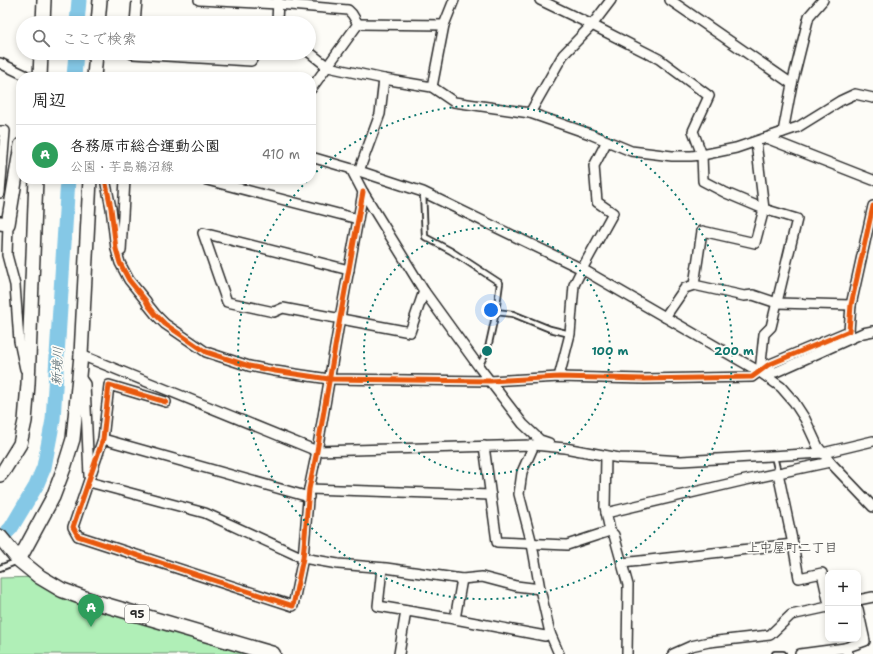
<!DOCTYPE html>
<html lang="ja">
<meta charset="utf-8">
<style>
:root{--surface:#fff;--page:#f2f2f2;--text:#222;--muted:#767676;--line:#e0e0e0;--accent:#ea580c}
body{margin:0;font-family:"Shantell Sans","Klee One",sans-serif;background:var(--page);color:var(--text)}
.controls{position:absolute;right:12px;bottom:12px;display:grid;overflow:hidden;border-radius:8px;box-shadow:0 2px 6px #0003}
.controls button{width:36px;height:36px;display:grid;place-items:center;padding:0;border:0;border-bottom:1px solid var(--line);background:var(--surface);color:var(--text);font:20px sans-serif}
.you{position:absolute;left:491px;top:310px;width:14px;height:14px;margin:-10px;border:3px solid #fff;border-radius:50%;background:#1a73e8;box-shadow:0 0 0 6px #1a73e833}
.badge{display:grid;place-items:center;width:26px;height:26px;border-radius:50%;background:var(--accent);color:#fff;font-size:13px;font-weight:700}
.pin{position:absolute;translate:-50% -33px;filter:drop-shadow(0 1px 2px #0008)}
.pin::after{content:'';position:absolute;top:21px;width:14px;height:12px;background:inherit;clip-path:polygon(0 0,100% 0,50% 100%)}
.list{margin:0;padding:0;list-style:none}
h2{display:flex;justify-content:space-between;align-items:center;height:52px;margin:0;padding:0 16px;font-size:17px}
h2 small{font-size:13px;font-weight:400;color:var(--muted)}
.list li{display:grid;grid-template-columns:26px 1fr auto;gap:12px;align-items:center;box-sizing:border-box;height:60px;padding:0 16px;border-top:1px solid var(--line)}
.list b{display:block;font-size:15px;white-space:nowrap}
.list p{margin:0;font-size:13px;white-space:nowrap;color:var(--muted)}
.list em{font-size:13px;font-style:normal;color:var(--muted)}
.icon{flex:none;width:22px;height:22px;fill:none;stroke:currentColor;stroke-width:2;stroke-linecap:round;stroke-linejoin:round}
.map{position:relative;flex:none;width:873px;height:654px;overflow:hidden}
.search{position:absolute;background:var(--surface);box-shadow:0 2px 6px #0003;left:16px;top:16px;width:300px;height:44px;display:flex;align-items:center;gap:10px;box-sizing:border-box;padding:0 14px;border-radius:22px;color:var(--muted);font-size:15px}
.panel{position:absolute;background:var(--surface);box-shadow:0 2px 6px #0003;left:16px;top:72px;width:300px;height:112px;border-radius:16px}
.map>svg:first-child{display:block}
.green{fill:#b0efb7;stroke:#6e8d71}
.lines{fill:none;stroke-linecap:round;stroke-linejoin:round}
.river{stroke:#85c8e6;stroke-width:15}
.lane-casing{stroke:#2b2b2b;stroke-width:8}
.street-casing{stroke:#2b2b2b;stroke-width:12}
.secondary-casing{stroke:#2b2b2b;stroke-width:16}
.primary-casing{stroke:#2b2b2b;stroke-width:17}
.lane{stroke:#fdfcf7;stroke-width:4.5}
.street{stroke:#fdfcf7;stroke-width:9}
.secondary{stroke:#fdfcf7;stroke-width:13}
.primary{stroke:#fdfcf7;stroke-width:14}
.cycleway-casing{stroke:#fdfcf7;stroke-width:8}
.cycleway{stroke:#e8590c;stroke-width:5}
.ring{fill:none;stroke:#0f766e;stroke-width:2;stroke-dasharray:2 4}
.labels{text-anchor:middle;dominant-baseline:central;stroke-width:3.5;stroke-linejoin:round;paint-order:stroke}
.shield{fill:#fdfcf7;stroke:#6a6a68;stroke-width:1}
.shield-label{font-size:11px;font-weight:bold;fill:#2b2b2b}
.water-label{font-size:13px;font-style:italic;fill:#465a63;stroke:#fdfcf7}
.neighbourhood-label{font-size:13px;fill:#2b2b2b;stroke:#fdfcf7}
.centre{fill:#0f766e;stroke:#fdfcf7;stroke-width:2}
.ring-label{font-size:12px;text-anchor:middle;font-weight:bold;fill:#0f766e;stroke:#fdfcf7;stroke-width:3.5;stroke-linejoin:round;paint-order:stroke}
</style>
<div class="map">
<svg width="873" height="654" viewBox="0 0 873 654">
<rect width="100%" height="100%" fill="#fdfcf7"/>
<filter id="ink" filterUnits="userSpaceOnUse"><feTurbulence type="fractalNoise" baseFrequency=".025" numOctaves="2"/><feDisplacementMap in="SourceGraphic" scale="8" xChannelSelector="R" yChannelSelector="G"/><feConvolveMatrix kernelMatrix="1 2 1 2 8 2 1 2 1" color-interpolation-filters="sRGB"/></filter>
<g filter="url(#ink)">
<polygon class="green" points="40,577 273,654 0,654 0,578"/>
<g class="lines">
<g class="river">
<polyline points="77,23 79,0"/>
<polyline points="74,77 76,53"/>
<polyline points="0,539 11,528 36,486 44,467 53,420 68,179"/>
</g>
<defs>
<g id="lane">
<polyline points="423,192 425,237 451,251 500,283 496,312 513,314 550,329 570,334"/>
<polyline points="479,367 488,348 496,312"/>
<polyline points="774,456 778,473"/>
<polyline points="0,568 18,561"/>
<polyline points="775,654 783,654"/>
</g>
<g id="street">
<polyline points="199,0 278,4 348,10 352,14 358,24"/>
<polyline points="278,0 277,22 278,23"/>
<polyline points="540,0 592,25 659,59 709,96 693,131 702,155 703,181 726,193 764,209 755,243 702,231 694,285 685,288 665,317"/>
<polyline points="670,0 792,84"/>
<polyline points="135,23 137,0"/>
<polyline points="358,24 444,25"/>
<polyline points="309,52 328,67 384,79 432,87 454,102 530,113 590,134 631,151 672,156 691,156 702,155 736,148 798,127 840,101 855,94 873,98"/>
<polyline points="132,53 132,54 251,61 256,53"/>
<polyline points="0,63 29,77"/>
<polyline points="432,87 444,25 454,0"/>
<polyline points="311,89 358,24"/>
<polyline points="530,113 563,55 592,25 611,0"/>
<polyline points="0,131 5,131 0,193"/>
<polyline points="783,132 792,84 809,16 823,0"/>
<polyline points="766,138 873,180"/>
<polyline points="756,142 764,209 797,219 771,327 764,334 760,372"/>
<polyline points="311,157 359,171 423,192 582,269 760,372 781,387 794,402 805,419 818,447 823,453 873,441"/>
<polyline points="351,169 363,192 424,291 479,367 523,424 540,440 549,443"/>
<polyline points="359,171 380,114 384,79"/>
<polyline points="105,179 111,208 116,249 120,263 129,280 146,301 148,305 156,315 165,324 206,352 249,366 275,371 329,379 490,381 559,377 644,379 752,377 768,365 849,331 851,305 873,206"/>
<polyline points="203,179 358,219"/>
<polyline points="8,224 7,255 15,285 19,341 25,369"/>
<polyline points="121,251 125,179"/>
<polyline points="349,270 203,233 227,302 274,312 283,308 410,332 424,291"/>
<polyline points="694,285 744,296 753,295 777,303 851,305"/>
<polyline points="81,355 317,451 534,445 565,448 619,458 651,459 681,461 823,453 830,462 873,507"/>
<polyline points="760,372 776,372 863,333 873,331"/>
<polyline points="80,377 85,384 89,476"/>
<polyline points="559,377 570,334 574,285 582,269 613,213 597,202 594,166 607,141"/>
<polyline points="166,402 109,385 103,439 73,527 78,536 293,606 303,558 309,489 317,451 340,318 363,192"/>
<polyline points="103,439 309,497"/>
<polyline points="534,445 522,472 519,494 532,544 540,589 550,633 559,654"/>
<polyline points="484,446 497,542 567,545 610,531"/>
<polyline points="606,456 605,507 610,531 614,535 628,585 627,654"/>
<polyline points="778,473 793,544"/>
<polyline points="89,482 205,513 303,558 338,564 386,568 462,579 482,577 516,586 540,589"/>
<polyline points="309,489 491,495"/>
<polyline points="606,513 741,481 830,462"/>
<polyline points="622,563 793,544 799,578 822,573 828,600"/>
<polyline points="382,568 378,606 455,619"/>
<polyline points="462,579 455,619 545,636 550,633"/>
<polyline points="858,600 873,597"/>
<polyline points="845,648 865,641 858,609"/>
<polyline points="399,654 406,611"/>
<polyline points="673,654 691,646 709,642 770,635 791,615 828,607"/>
<polyline points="800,654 845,648 848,654"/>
</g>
<g id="secondary">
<polyline points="43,23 44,0"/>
<polyline points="98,23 100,0"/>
<polyline points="40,77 41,53"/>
<polyline points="94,77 96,53"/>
<polyline points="0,223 8,224 21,145"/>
<polyline points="0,475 4,470 20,444 25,421 28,384 36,179"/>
<polyline points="19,560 53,497 64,468 73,439 81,355 90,179"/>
</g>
<polyline id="primary" points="0,537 19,560 40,577 62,590 92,601 273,654"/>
</defs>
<use href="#lane" class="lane-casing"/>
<use href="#street" class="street-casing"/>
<use href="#secondary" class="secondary-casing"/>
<use href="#primary" class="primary-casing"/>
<use href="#lane" class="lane"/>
<use href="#street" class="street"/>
<use href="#secondary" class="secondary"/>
<use href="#primary" class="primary"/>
<defs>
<g id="cycleway">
<polyline points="105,179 111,208 116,249 120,263 129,280 146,301 148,305 156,315 165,324 206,352 249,366 275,371 329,379 490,381 559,377 644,379 752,377 768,365 849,331 851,305 873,206"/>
<polyline points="166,402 109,385 103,439 73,527 78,536 293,606 303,558 309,489 317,451 340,318 363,192"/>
</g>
</defs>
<use href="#cycleway" class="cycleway-casing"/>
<use href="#cycleway" class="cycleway"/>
</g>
</g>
<g class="ring">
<circle cx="487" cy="351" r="123"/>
<path d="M312 176A247 247 0 1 1 309 179"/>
</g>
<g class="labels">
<rect class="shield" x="125" y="605" width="24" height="18" rx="3"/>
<g class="shield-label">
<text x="137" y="614">95</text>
</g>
<g class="water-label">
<text transform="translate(57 366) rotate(-87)">新境川</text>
</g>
<g class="neighbourhood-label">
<text x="792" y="547">上中屋町二丁目</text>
</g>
</g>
<circle cx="487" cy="351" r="6" class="centre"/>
<g class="ring-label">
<text x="610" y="355">100 m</text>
<text x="734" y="355">200 m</text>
</g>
</svg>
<div class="controls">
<button>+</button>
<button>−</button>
</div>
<div class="you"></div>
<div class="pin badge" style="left:91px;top:627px;background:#2e9e5b">A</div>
<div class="search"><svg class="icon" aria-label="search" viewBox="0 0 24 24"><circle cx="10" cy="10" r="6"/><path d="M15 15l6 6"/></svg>ここで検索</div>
<section class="panel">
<h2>周辺<small></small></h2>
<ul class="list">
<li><span class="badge" style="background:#2e9e5b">A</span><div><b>各務原市総合運動公園</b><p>公園 · 芋島鵜沼線</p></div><em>410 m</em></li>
</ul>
</section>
</div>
